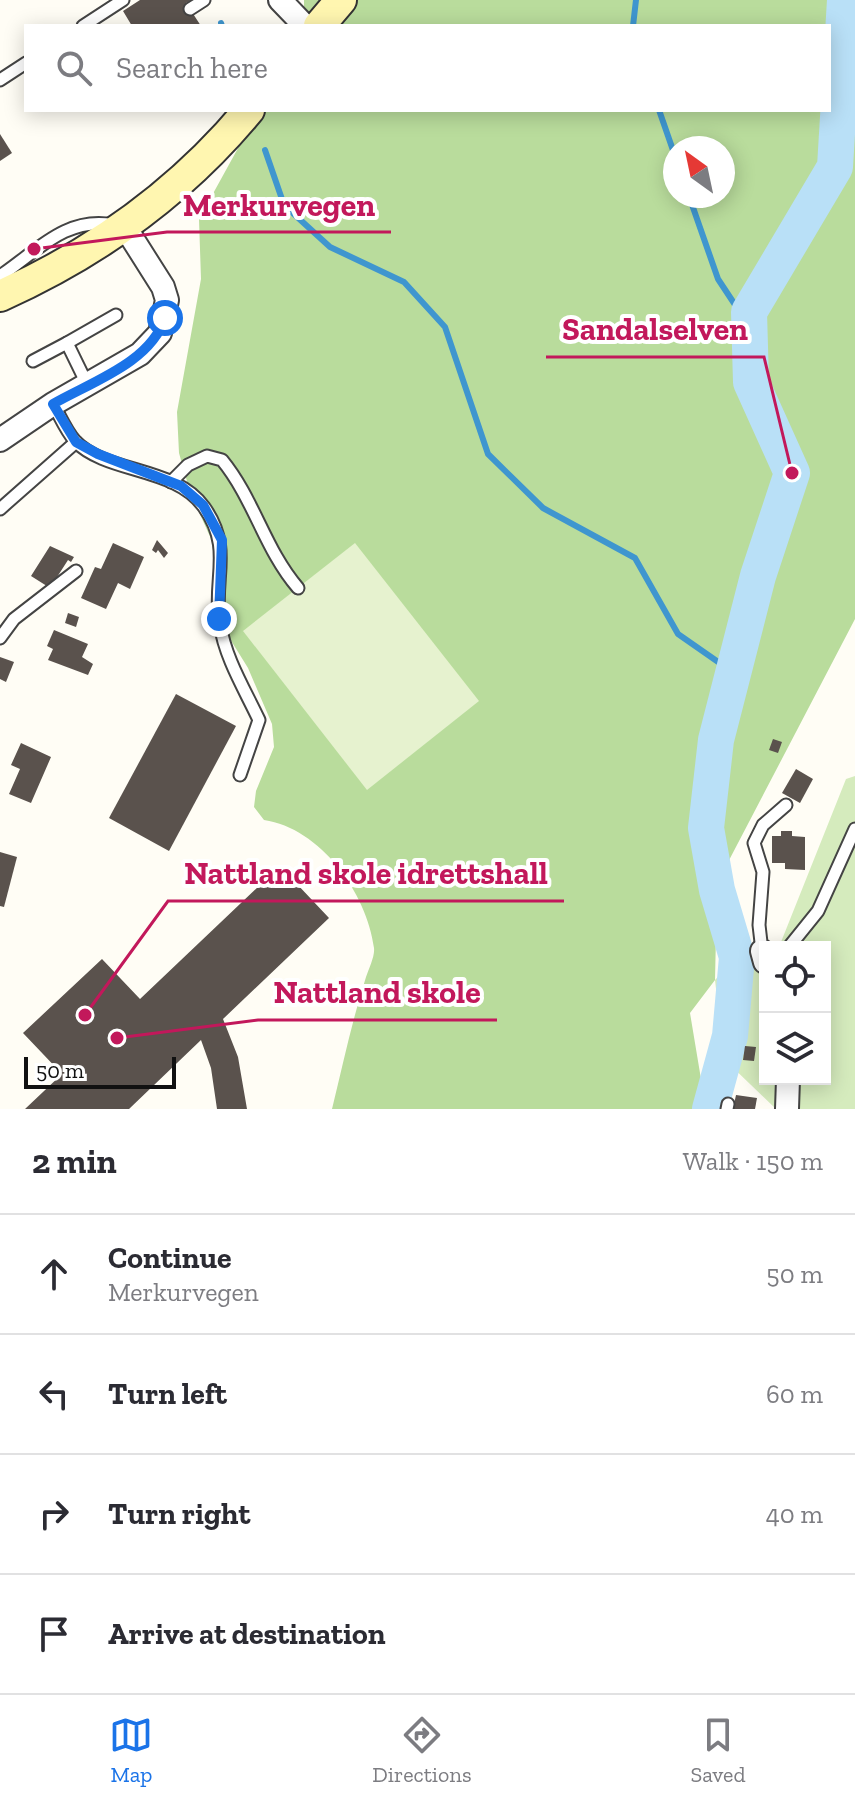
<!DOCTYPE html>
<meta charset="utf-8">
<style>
:root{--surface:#fff;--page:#f7f7f7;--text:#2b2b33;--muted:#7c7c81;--line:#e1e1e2;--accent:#1a73e8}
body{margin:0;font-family:"Zilla Slab",serif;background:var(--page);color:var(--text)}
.controls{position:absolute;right:24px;bottom:24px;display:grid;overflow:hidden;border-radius:0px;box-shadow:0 4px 20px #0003}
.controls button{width:72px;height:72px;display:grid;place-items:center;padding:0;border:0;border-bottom:2px solid var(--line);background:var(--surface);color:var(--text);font:40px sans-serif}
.compass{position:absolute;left:663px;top:136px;width:72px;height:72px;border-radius:50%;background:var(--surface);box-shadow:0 4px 20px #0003;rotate:327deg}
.scale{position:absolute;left:24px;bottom:20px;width:152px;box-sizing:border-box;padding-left:8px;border:4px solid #111;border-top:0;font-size:22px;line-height:28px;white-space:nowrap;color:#111;-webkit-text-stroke:6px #fff;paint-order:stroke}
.stop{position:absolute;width:24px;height:24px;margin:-18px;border:6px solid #1a73e8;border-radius:50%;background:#fff}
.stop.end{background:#1a73e8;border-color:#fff;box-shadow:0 2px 8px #0008}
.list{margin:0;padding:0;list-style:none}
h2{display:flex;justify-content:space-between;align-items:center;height:104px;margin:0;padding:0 32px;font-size:34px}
h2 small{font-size:26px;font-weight:400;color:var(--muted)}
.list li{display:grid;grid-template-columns:52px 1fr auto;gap:24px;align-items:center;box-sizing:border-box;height:120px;padding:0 32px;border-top:2px solid var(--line)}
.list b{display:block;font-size:30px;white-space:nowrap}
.list p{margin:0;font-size:26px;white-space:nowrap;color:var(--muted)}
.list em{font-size:26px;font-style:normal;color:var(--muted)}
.icon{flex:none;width:44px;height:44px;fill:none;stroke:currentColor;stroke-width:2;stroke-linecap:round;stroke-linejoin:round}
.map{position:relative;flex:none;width:855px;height:1109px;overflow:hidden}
.search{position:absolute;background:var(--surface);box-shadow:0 4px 20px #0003;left:24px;right:24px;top:24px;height:88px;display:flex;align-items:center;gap:20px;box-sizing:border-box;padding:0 28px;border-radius:0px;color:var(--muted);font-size:30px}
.sheet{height:584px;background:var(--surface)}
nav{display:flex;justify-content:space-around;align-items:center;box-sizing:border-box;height:112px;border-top:2px solid var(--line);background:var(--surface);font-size:22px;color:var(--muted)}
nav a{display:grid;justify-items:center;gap:4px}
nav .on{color:var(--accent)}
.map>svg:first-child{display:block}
.green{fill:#d5ebbd}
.forest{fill:#b9dc9c;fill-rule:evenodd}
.pitch{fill:#e6f2cf}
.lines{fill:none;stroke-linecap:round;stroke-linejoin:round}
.stream{stroke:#3f96cf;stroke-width:6}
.river{stroke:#b9e0f7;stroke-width:36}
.building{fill:#5a524d}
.service-casing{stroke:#444;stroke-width:15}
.minor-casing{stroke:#444;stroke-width:26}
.secondary-casing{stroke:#333;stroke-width:34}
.service{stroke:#fff;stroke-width:11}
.minor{stroke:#fff;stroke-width:22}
.secondary{stroke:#fff6b0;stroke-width:30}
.route{stroke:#1a73e8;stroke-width:10}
.leader{fill:none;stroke:#c2185b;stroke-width:3}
.callout-dot{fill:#c2185b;stroke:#fff;stroke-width:3}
.callout-label{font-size:32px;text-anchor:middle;font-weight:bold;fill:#c2185b;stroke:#fff;stroke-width:8;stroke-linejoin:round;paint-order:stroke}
</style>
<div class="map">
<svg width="855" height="1109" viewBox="0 0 855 1109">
<rect width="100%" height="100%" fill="#fffdf5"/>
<polygon class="green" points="855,776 855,1109 776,1109 724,1059 715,980 737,957 752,959 765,951 765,1079 825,1079 825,947 773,947 781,942 846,779"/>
<path class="forest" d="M304,0H855V619L726,866L717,890L715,980L690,1013L701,1079L721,1109H332C343,1064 352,1021 366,977C369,968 375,956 374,948C367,893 320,828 264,820L254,807L256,791L274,747L272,724L248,668L222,626L212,541L190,492L179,453L177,412L201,279L199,219L259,110H829V26H298L304,13ZM675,148H723V196H675Z"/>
<polygon class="pitch" points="355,543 479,701 367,790 243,631"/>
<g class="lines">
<g class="stream">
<polyline points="221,23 222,26"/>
<polyline points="633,26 636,0"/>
<polyline points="659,110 675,156"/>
<polyline points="265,150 284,205 330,247 404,282 445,327 488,454 543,508 635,558 678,634 734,673"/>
<polyline points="689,196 718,279 751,329"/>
</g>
<polyline class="river" points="710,1109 730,1036 737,957 717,890 706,828 716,740 758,576 792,473 751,382 749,312 835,167 845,0"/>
</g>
<g class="building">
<polygon points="140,0 191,0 186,3 201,26 132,26 123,11"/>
<polygon points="0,134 12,153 0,161"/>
<polygon points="157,540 168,553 164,558 158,550 156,553 152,550"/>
<polygon points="113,543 144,557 130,589 118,583 106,609 81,598 95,567 101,569"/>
<polygon points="50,546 74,557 71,562 68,560 50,588 31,576"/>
<polygon points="68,613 79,617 76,627 65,623"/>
<polygon points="54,630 88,644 82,657 93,664 88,675 48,660 53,649 47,646"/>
<polygon points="0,657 14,662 6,682 0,679"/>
<polygon points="176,694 236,726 169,851 109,818"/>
<polygon points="773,739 782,742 778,753 769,750"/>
<polygon points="21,743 51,757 31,803 9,794 20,769 11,765"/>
<polygon points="796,769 813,779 800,803 782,793"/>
<polygon points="781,831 792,831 792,836 805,837 805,870 785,869 785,863 772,863 772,836 781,836"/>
<polygon points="0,852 17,857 4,907 0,906"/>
<polygon points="280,866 329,918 223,1019 238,1057 247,1109 217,1109 211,1068 201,1040 129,1109 25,1109 62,1074 23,1033 102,959 140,999"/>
<polygon points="745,1046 756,1047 754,1061 743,1060"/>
<polygon points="736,1095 757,1098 755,1109 733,1109"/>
</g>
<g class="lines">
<defs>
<g id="service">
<polyline points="190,9 204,0"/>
<polyline points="83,26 123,0"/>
<polyline points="0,80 26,63"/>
<path d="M0,276C36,252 66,216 113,225"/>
<polyline points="67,343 116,315"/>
<polyline points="33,361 67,343 87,384"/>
<path d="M53,404C60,416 66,431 75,441C107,474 175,466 204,507C234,549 212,580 220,624C225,658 245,690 259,720L240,775"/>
<path d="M171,482L188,465L207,456L222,460C254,499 265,550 298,588"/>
<polyline points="0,509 76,442"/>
<polyline points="0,638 14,619 76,571"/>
<polyline points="789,947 818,911 855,829"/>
<polyline points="762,951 759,925 763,872 754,843 763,825 786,805"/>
<polyline points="727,1109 728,1104"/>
</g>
<g id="minor">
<polyline points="280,0 305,26"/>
<polyline points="0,440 53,404 140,354 160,333 167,300 163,287 125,227"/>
<polyline points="762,951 765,962"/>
<polyline points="787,1109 788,1079"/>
</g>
<g id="secondary">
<polyline points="319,26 341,0"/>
<path d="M0,296C98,252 181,192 249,110"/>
</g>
</defs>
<use href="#service" class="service-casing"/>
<use href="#minor" class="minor-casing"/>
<use href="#secondary" class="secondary-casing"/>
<use href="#service" class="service"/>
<use href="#minor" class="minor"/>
<use href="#secondary" class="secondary"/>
</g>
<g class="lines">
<path class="route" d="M165,318C150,363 91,382 53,404L76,442L98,454L181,486L203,505L222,540L219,619"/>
</g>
<path class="leader" d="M34 249L167 232H391M792 473L764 357H546M85 1015L168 901H564M117 1038L258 1020H497"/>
<g class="callout-dot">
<circle cx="34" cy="249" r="8"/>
<circle cx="792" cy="473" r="8"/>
<circle cx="85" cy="1015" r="8"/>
<circle cx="117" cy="1038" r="8"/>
</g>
<g class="callout-label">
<text x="279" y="216">Merkurvegen</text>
<text x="655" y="340">Sandalselven</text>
<text x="366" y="884">Nattland skole idrettshall</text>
<text x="377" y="1003">Nattland skole</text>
</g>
</svg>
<div class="controls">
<button><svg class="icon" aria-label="locate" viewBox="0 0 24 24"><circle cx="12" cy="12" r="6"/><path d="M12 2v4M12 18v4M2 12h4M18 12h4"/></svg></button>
<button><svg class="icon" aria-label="layers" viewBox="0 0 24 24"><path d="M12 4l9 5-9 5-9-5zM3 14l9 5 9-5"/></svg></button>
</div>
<svg class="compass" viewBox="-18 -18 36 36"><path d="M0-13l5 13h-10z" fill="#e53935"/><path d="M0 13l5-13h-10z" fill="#7c7c81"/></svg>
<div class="scale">50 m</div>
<div class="stop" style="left:165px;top:318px"></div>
<div class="stop end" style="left:219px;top:619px"></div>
<div class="search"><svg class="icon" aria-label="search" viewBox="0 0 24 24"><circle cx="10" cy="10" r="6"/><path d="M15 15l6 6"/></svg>Search here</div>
</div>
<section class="sheet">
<h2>2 min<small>Walk · 150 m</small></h2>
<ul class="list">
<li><svg class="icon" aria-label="ahead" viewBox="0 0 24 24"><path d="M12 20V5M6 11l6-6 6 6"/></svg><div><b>Continue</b><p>Merkurvegen</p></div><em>50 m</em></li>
<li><svg class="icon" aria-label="left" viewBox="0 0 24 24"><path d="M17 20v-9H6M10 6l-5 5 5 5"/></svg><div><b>Turn left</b></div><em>60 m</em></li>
<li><svg class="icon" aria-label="right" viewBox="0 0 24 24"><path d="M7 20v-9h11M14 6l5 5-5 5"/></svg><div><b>Turn right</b></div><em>40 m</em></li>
<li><svg class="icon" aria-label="arrive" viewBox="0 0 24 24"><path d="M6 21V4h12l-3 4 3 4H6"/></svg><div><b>Arrive at destination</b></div></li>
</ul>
</section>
<nav>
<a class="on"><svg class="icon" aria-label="map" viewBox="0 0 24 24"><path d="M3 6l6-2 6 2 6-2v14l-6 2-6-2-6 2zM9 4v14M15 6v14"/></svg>Map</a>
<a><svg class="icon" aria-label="directions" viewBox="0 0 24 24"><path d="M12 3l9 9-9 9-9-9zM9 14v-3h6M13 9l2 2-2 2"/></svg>Directions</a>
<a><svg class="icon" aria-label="saved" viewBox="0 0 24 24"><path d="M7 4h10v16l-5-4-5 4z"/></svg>Saved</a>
</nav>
